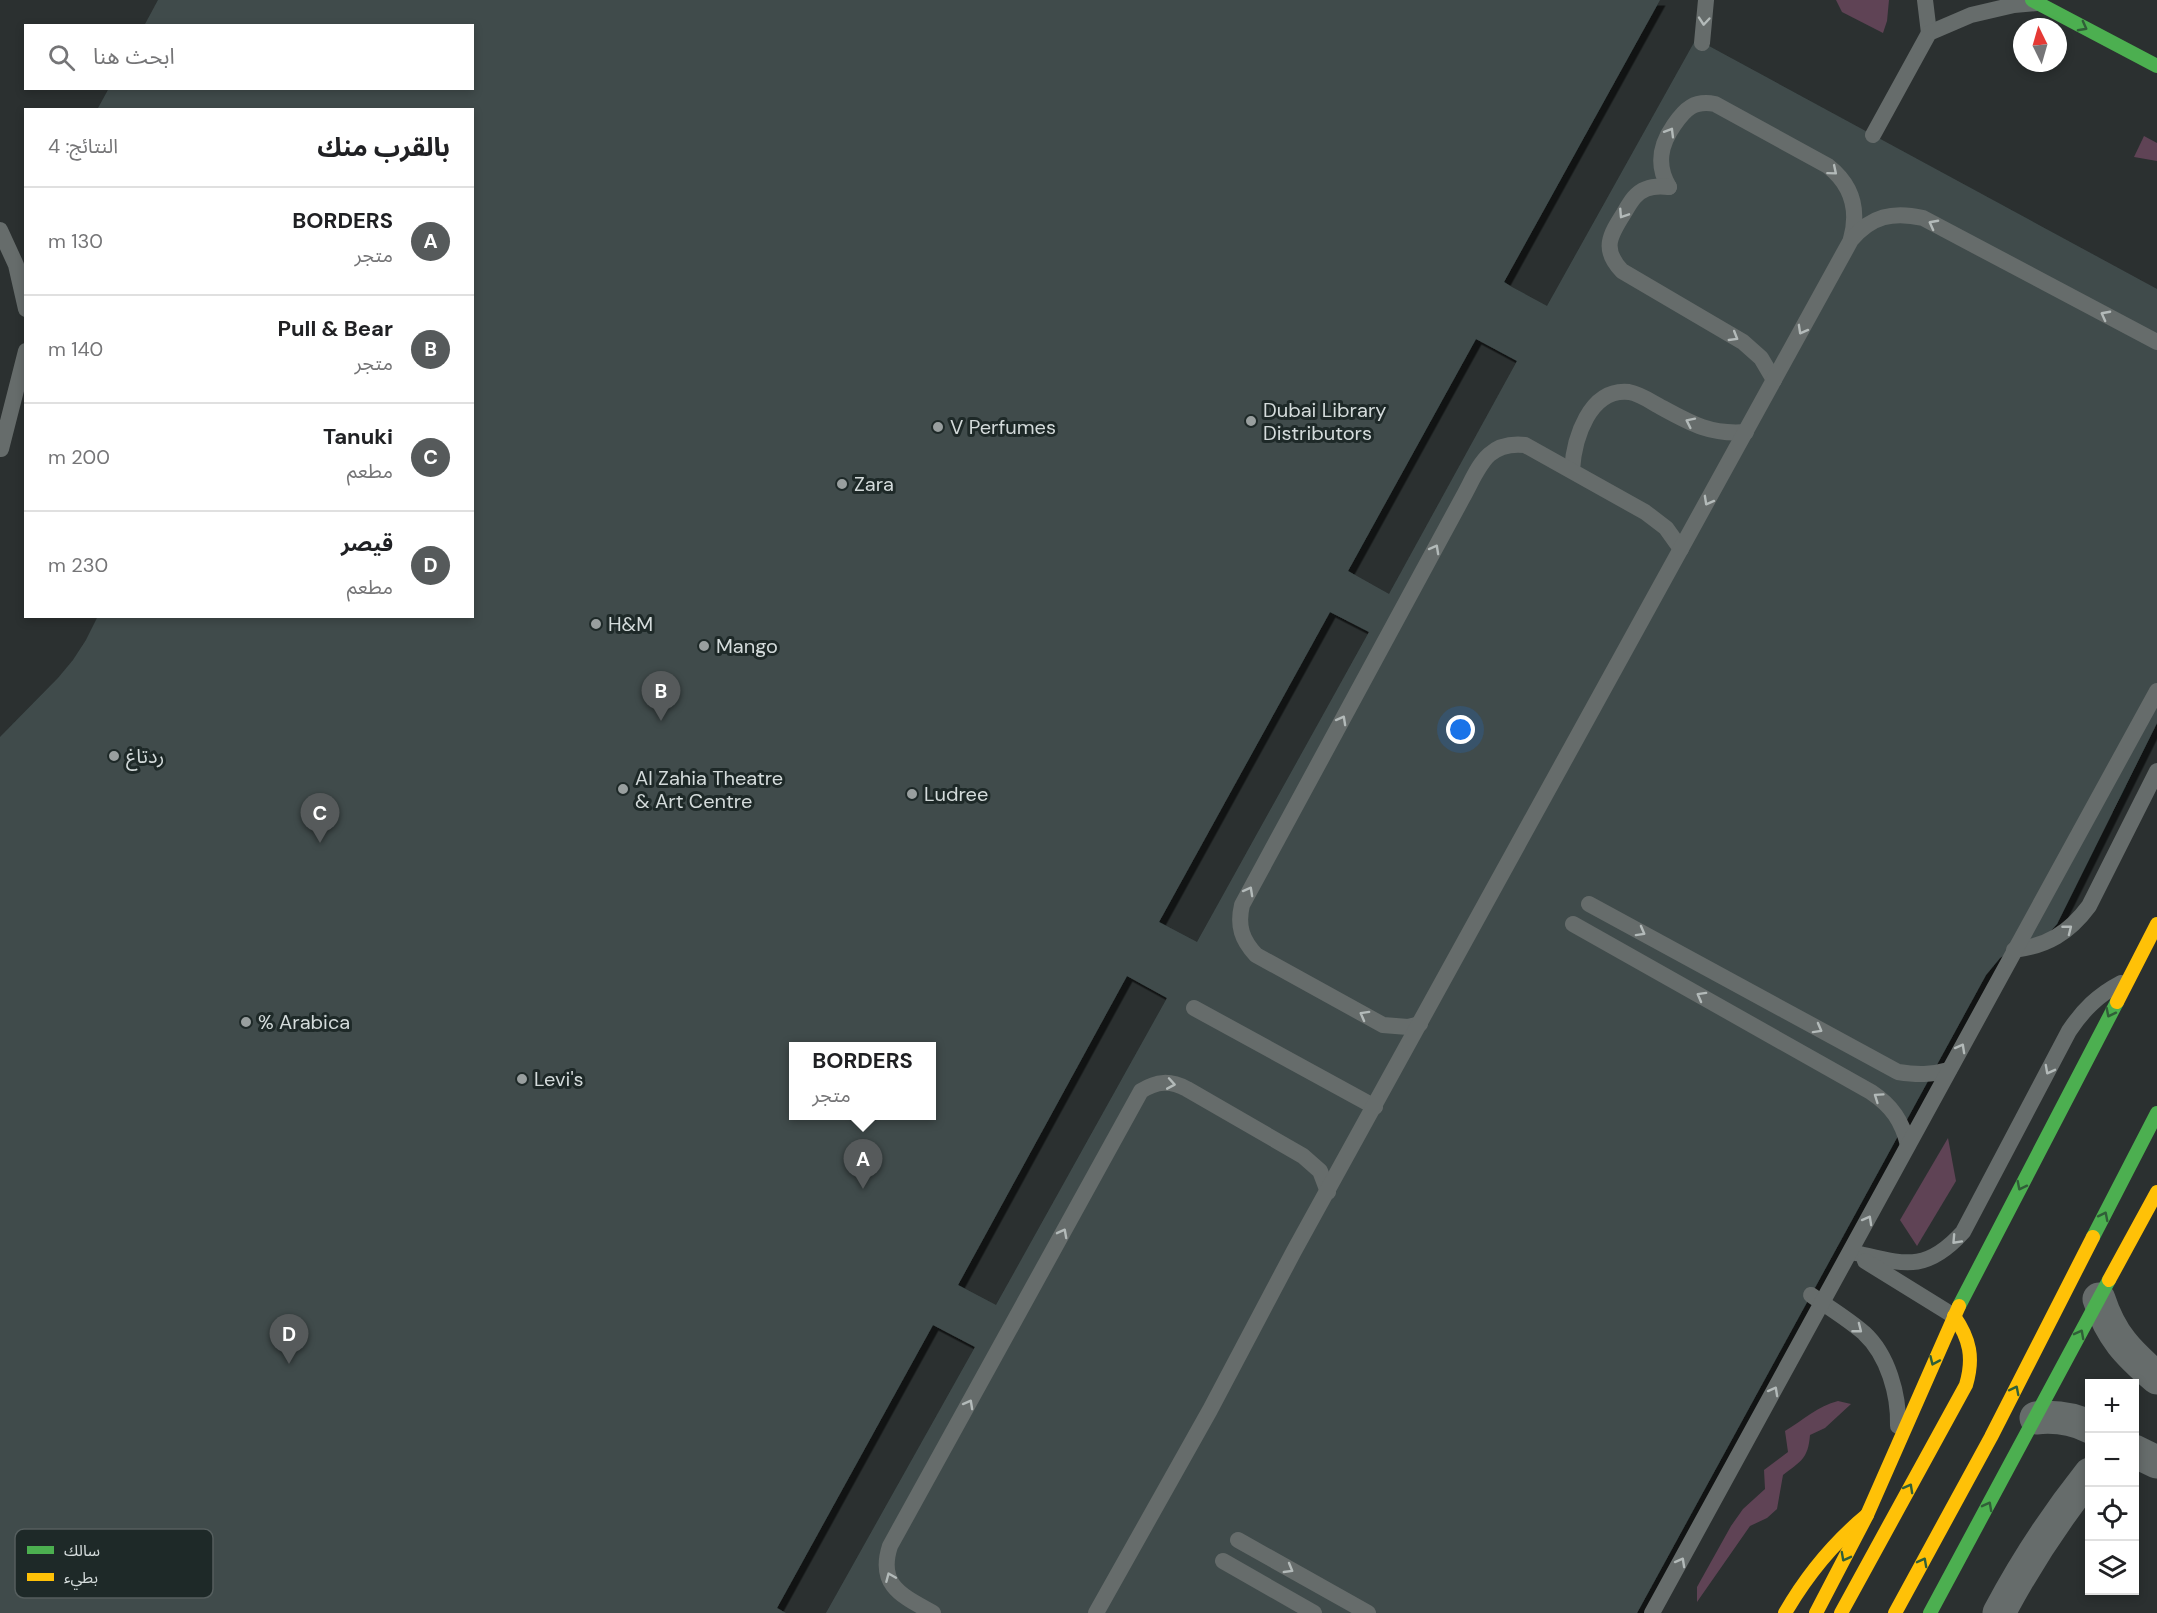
<!DOCTYPE html>
<html lang="ar">
<meta charset="utf-8">
<style>
:root{--surface:#fff;--page:#f6f6f6;--text:#202124;--muted:#757577;--line:#e0e0e0;--accent:#565a5b}
body{margin:0;font-family:"DM Sans","Noto Sans Arabic",sans-serif;background:var(--page);color:var(--text);direction:rtl}
.controls{position:absolute;right:18px;bottom:18px;display:grid;overflow:hidden;border-radius:0px;box-shadow:0 3px 9px #0003}
.controls button{width:54px;height:54px;display:grid;place-items:center;padding:0;border:0;border-bottom:2px solid var(--line);background:var(--surface);color:var(--text);font:30px sans-serif}
.compass{position:absolute;left:2013px;top:18px;width:54px;height:54px;border-radius:50%;background:var(--surface);box-shadow:0 3px 9px #0003;rotate:355deg}
.you{position:absolute;left:1461px;top:730px;width:21px;height:21px;margin:-15px;border:4px solid #fff;border-radius:50%;background:#1a73e8;box-shadow:0 0 0 9px #1a73e833}
.badge{display:grid;place-items:center;width:39px;height:39px;border-radius:50%;background:var(--accent);color:#fff;font-size:20px;font-weight:700}
.pin{position:absolute;translate:-50% -50px;filter:drop-shadow(0 2px 3px #0008)}
.pin::after{content:'';position:absolute;top:32px;width:21px;height:18px;background:inherit;clip-path:polygon(0 0,100% 0,50% 100%)}
.popup{position:absolute;left:789px;top:1042px;width:147px;height:78px;box-sizing:border-box;display:grid;place-content:center;border-radius:0px;background:var(--surface);filter:drop-shadow(0 2px 4px #0005);font-size:20px;white-space:nowrap;color:var(--muted)}
.popup b{font-size:22px;color:var(--text)}
.popup::after{content:'';position:absolute;left:50%;top:100%;margin-left:-12px;border:12px solid transparent;border-top-color:var(--surface)}
.list{margin:0;padding:0;list-style:none}
h2{display:flex;justify-content:space-between;align-items:center;height:78px;margin:0;padding:0 24px;font-size:26px}
h2 small{font-size:20px;font-weight:400;color:var(--muted)}
.list li{display:grid;grid-template-columns:39px 1fr auto;gap:18px;align-items:center;box-sizing:border-box;height:108px;padding:0 24px;border-top:2px solid var(--line)}
.list b{display:block;font-size:22px;white-space:nowrap}
.list p{margin:0;font-size:20px;white-space:nowrap;color:var(--muted)}
.list em{font-size:20px;font-style:normal;color:var(--muted)}
.icon{flex:none;width:33px;height:33px;fill:none;stroke:currentColor;stroke-width:2;stroke-linecap:round;stroke-linejoin:round}
.map{position:relative;flex:none;width:2157px;height:1613px;overflow:hidden;direction:ltr}
.search{position:absolute;background:var(--surface);box-shadow:0 3px 9px #0003;left:24px;top:24px;width:450px;height:66px;display:flex;align-items:center;gap:15px;box-sizing:border-box;padding:0 21px;border-radius:0px;color:var(--muted);font-size:22px}
.panel{position:absolute;background:var(--surface);box-shadow:0 3px 9px #0003;left:24px;top:108px;width:450px;height:510px;border-radius:0px;direction:rtl}
.map>svg:first-child{display:block}
.green{fill:#5f4355}
.building{fill:#404c4c;fill-rule:evenodd;filter:url(#shadow)}
.lines{fill:none;stroke-linecap:round;stroke-linejoin:round}
.lane{stroke:#666c6b;stroke-width:16}
.street{stroke:#666c6b;stroke-width:33}
.fast{stroke:#4caf50;stroke-width:14}
.slow{stroke:#ffc107;stroke-width:14}
.oneway{stroke:#b3bab9}
.oneway2{stroke:#305f38}
.poi-dot{fill:#999f9f;stroke:#1e2928;stroke-width:2}
.labels{text-anchor:middle;dominant-baseline:central;stroke-width:6;stroke-linejoin:round;paint-order:stroke}
.poi-label{font-size:20px;fill:#d4dbdb;stroke:#1e2928;text-anchor:start}
.key{fill:#1e2928;stroke:#555e5e;stroke-width:1.5}
.key-label{font-size:16px;fill:#d4dbdb}
</style>
<div class="map">
<svg width="2157" height="1613" viewBox="0 0 2157 1613">
<defs>
<filter id="shadow"><feDropShadow dx="5.5" dy="5.5" stdDeviation="0" flood-color="#0009"/></filter>
</defs>
<rect width="100%" height="100%" fill="#2b3030"/>
<g class="green">
<polygon points="1836,0 1889,0 1887,21 1883,33 1842,12"/>
<polygon points="2144,136 2157,143 2157,161 2134,157"/>
<polygon points="1948,1138 1956,1181 1917,1246 1900,1220"/>
<path d="M1838,1401L1851,1404L1825,1428L1810,1435C1808,1459 1801,1461 1783,1475L1777,1509L1767,1518L1750,1526L1697,1602V1587L1731,1526L1743,1509L1765,1489L1764,1470L1788,1452L1785,1431C1803,1420 1818,1406 1838,1401Z"/>
</g>
<path class="building" d="M158,0H1660L1504,282L1512,287L1547,306L1696,39L2157,289V723L2057,924L2048,934L2013,949L2000,958L1986,975L1637,1613H826L975,1347L933,1325L777,1608L786,1613H0V737L58,678L73,660L86,640L98,616H472V110H97L109,88H472V26H144ZM1476,339L1517,361L1389,594L1348,571ZM1330,612L1369,632L1197,942L1159,922ZM1127,976L1167,998L996,1305L958,1285ZM794,1046H932V1116H794Z"/>
<g class="lines">
<g class="lane">
<polyline points="1925,0 1929,33"/>
<polyline points="1702,43 1706,0"/>
<polyline points="1873,135 1929,33 1971,15 2014,5 2037,3"/>
<path d="M1669,187C1656,165 1660,145 1674,125C1685,109 1694,100 1715,104L1828,166C1852,185 1859,210 1851,239"/>
<path d="M1669,187C1661,186 1653,186 1646,189C1635,193 1630,203 1624,213C1610,235 1601,249 1622,271L1743,342L1761,358L1774,380"/>
<polyline points="0,230 16,265 26,309"/>
<polyline points="1,449 26,351"/>
<path d="M1572,470C1574,439 1589,388 1629,392C1640,394 1650,401 1659,406C1690,423 1710,435 1746,432"/>
<path d="M1589,904L1898,1072C1917,1075 1931,1075 1949,1070"/>
<path d="M1573,924L1871,1092C1892,1106 1902,1121 1908,1145"/>
<path d="M2014,950C2047,946 2069,933 2089,906L2157,771"/>
<polyline points="1194,1008 1375,1107"/>
<path d="M1420,1024L1408,1027L1383,1025L1256,955C1242,940 1237,926 1242,905L1463,497C1479,468 1486,441 1525,445L1645,512L1666,528L1681,549"/>
<path d="M1851,1252C1902,1263 1924,1275 1963,1232L2069,1031C2083,1010 2098,995 2121,983"/>
<polyline points="1865,1261 1954,1316"/>
<path d="M1811,1295C1828,1307 1848,1319 1864,1333C1888,1355 1899,1395 1898,1426"/>
<polyline points="1238,1540 1368,1613"/>
<polyline points="1223,1561 1314,1613"/>
<path d="M933,1613C903,1596 877,1586 890,1546L1141,1091C1157,1081 1170,1080 1187,1089L1303,1156L1320,1171L1328,1192"/>
<path d="M1096,1613L1210,1410L1294,1251L1851,240C1871,216 1893,211 1923,218L2157,342"/>
<polyline points="1652,1613 2157,691"/>
</g>
<g class="street">
<path d="M2099,1299C2111,1336 2128,1353 2157,1378"/>
<path d="M2036,1418C2055,1416 2072,1418 2090,1427"/>
<polyline points="2134,1451 2157,1462"/>
<path d="M1999,1613C2025,1564 2055,1518 2090,1474"/>
</g>
<g class="fast">
<polyline points="2032,0 2157,66"/>
<polyline points="2093,1237 2157,1113"/>
<polyline points="1959,1306 2117,1002"/>
<polyline points="1930,1613 2109,1280"/>
</g>
<g class="slow">
<polyline points="2117,1002 2157,924"/>
<polyline points="2109,1280 2157,1192"/>
<path d="M1785,1613C1807,1575 1833,1543 1867,1515"/>
<polyline points="1816,1613 1867,1515 1959,1306"/>
<path d="M1841,1613L1966,1385C1974,1358 1970,1339 1954,1316"/>
<polyline points="1895,1613 1991,1437 2093,1237"/>
</g>
</g>
<defs><path id="oneway-chevron" d="M-2-3.5L2.5 0L-2 3.5" fill="none" stroke-width="1.6" stroke-linecap="round" stroke-linejoin="round" transform="scale(1.5)"/></defs>
<g class="oneway">
<use href="#oneway-chevron" transform="translate(1704 21) rotate(95)"/>
<use href="#oneway-chevron" transform="translate(1670 132) rotate(-59)"/>
<use href="#oneway-chevron" transform="translate(1833 171) rotate(40)"/>
<use href="#oneway-chevron" transform="translate(1623 214) rotate(123)"/>
<use href="#oneway-chevron" transform="translate(1933 224) rotate(-152)"/>
<use href="#oneway-chevron" transform="translate(2105 315) rotate(-152)"/>
<use href="#oneway-chevron" transform="translate(1802 330) rotate(119)"/>
<use href="#oneway-chevron" transform="translate(1734 337) rotate(31)"/>
<use href="#oneway-chevron" transform="translate(1690 422) rotate(-154)"/>
<use href="#oneway-chevron" transform="translate(1708 501) rotate(119)"/>
<use href="#oneway-chevron" transform="translate(1435 549) rotate(-61)"/>
<use href="#oneway-chevron" transform="translate(1342 720) rotate(-61)"/>
<use href="#oneway-chevron" transform="translate(1249 891) rotate(-61)"/>
<use href="#oneway-chevron" transform="translate(2068 929) rotate(-38)"/>
<use href="#oneway-chevron" transform="translate(1641 932) rotate(29)"/>
<use href="#oneway-chevron" transform="translate(1701 996) rotate(-151)"/>
<use href="#oneway-chevron" transform="translate(1364 1015) rotate(-151)"/>
<use href="#oneway-chevron" transform="translate(1818 1029) rotate(29)"/>
<use href="#oneway-chevron" transform="translate(1961 1048) rotate(-61)"/>
<use href="#oneway-chevron" transform="translate(2049 1070) rotate(118)"/>
<use href="#oneway-chevron" transform="translate(1171 1084) rotate(10)"/>
<use href="#oneway-chevron" transform="translate(1878 1097) rotate(-145)"/>
<use href="#oneway-chevron" transform="translate(1868 1220) rotate(-61)"/>
<use href="#oneway-chevron" transform="translate(1063 1233) rotate(-62)"/>
<use href="#oneway-chevron" transform="translate(1956 1240) rotate(133)"/>
<use href="#oneway-chevron" transform="translate(1858 1329) rotate(38)"/>
<use href="#oneway-chevron" transform="translate(1774 1391) rotate(-61)"/>
<use href="#oneway-chevron" transform="translate(969 1404) rotate(-61)"/>
<use href="#oneway-chevron" transform="translate(1681 1562) rotate(-61)"/>
<use href="#oneway-chevron" transform="translate(1289 1569) rotate(30)"/>
<use href="#oneway-chevron" transform="translate(890 1577) rotate(-113)"/>
</g>
<g class="oneway2">
<use href="#oneway-chevron" transform="translate(2083 27) rotate(28)"/>
<use href="#oneway-chevron" transform="translate(2110 1013) rotate(117)"/>
<use href="#oneway-chevron" transform="translate(2021 1186) rotate(117)"/>
<use href="#oneway-chevron" transform="translate(2104 1216) rotate(-63)"/>
<use href="#oneway-chevron" transform="translate(2080 1334) rotate(-62)"/>
<use href="#oneway-chevron" transform="translate(1934 1361) rotate(114)"/>
<use href="#oneway-chevron" transform="translate(2015 1390) rotate(-63)"/>
<use href="#oneway-chevron" transform="translate(1909 1488) rotate(-61)"/>
<use href="#oneway-chevron" transform="translate(1988 1506) rotate(-62)"/>
<use href="#oneway-chevron" transform="translate(1845 1557) rotate(118)"/>
<use href="#oneway-chevron" transform="translate(1923 1562) rotate(-62)"/>
</g>
<g class="poi-dot">
<circle cx="1251" cy="421" r="6"/>
<circle cx="938" cy="427" r="6"/>
<circle cx="842" cy="484" r="6"/>
<circle cx="596" cy="624" r="6"/>
<circle cx="704" cy="646" r="6"/>
<circle cx="114" cy="756" r="6"/>
<circle cx="623" cy="789" r="6"/>
<circle cx="912" cy="794" r="6"/>
<circle cx="246" cy="1022" r="6"/>
<circle cx="522" cy="1079" r="6"/>
</g>
<g class="labels">
<g class="poi-label">
<text x="1263" y="410">Dubai Library<tspan x="1263" dy="23">Distributors</tspan></text>
<text x="950" y="427">V Perfumes</text>
<text x="854" y="484">Zara</text>
<text x="608" y="624">H&amp;M</text>
<text x="716" y="646">Mango</text>
<text x="126" y="756">ردتاغ</text>
<text x="635" y="778">Al Zahia Theatre<tspan x="635" dy="23">&amp; Art Centre</tspan></text>
<text x="924" y="794">Ludree</text>
<text x="258" y="1022">% Arabica</text>
<text x="534" y="1079">Levi's</text>
</g>
</g>
<rect x="15" y="1529" width="198" height="69" rx="9" class="key"/>
<rect x="27" y="1546" width="27" height="8" fill="#4caf50"/>
<rect x="27" y="1573" width="27" height="8" fill="#ffc107"/>
<g class="key-label">
<text x="64" y="1556">سالك</text>
<text x="64" y="1583">بطيء</text>
</g>
</svg>
<div class="controls">
<button>+</button>
<button>−</button>
<button><svg class="icon" aria-label="locate" viewBox="0 0 24 24"><circle cx="12" cy="12" r="6"/><path d="M12 2v4M12 18v4M2 12h4M18 12h4"/></svg></button>
<button><svg class="icon" aria-label="layers" viewBox="0 0 24 24"><path d="M12 4l9 5-9 5-9-5zM3 14l9 5 9-5"/></svg></button>
</div>
<svg class="compass" viewBox="-18 -18 36 36"><path d="M0-13l5 13h-10z" fill="#e53935"/><path d="M0 13l5-13h-10z" fill="#757577"/></svg>
<div class="you"></div>
<div class="pin badge" style="left:863px;top:1189px">A</div>
<div class="popup"><b>BORDERS</b>متجر</div>
<div class="pin badge" style="left:661px;top:721px">B</div>
<div class="pin badge" style="left:320px;top:843px">C</div>
<div class="pin badge" style="left:289px;top:1364px">D</div>
<div class="search"><svg class="icon" aria-label="search" viewBox="0 0 24 24"><circle cx="10" cy="10" r="6"/><path d="M15 15l6 6"/></svg>ابحث هنا</div>
<section class="panel">
<h2>بالقرب منك<small>النتائج: 4</small></h2>
<ul class="list">
<li><span class="badge">A</span><div><b>BORDERS</b><p>متجر</p></div><em>130 m</em></li>
<li><span class="badge">B</span><div><b>Pull &amp; Bear</b><p>متجر</p></div><em>140 m</em></li>
<li><span class="badge">C</span><div><b>Tanuki</b><p>مطعم</p></div><em>200 m</em></li>
<li><span class="badge">D</span><div><b>قيصر</b><p>مطعم</p></div><em>230 m</em></li>
</ul>
</section>
</div>
